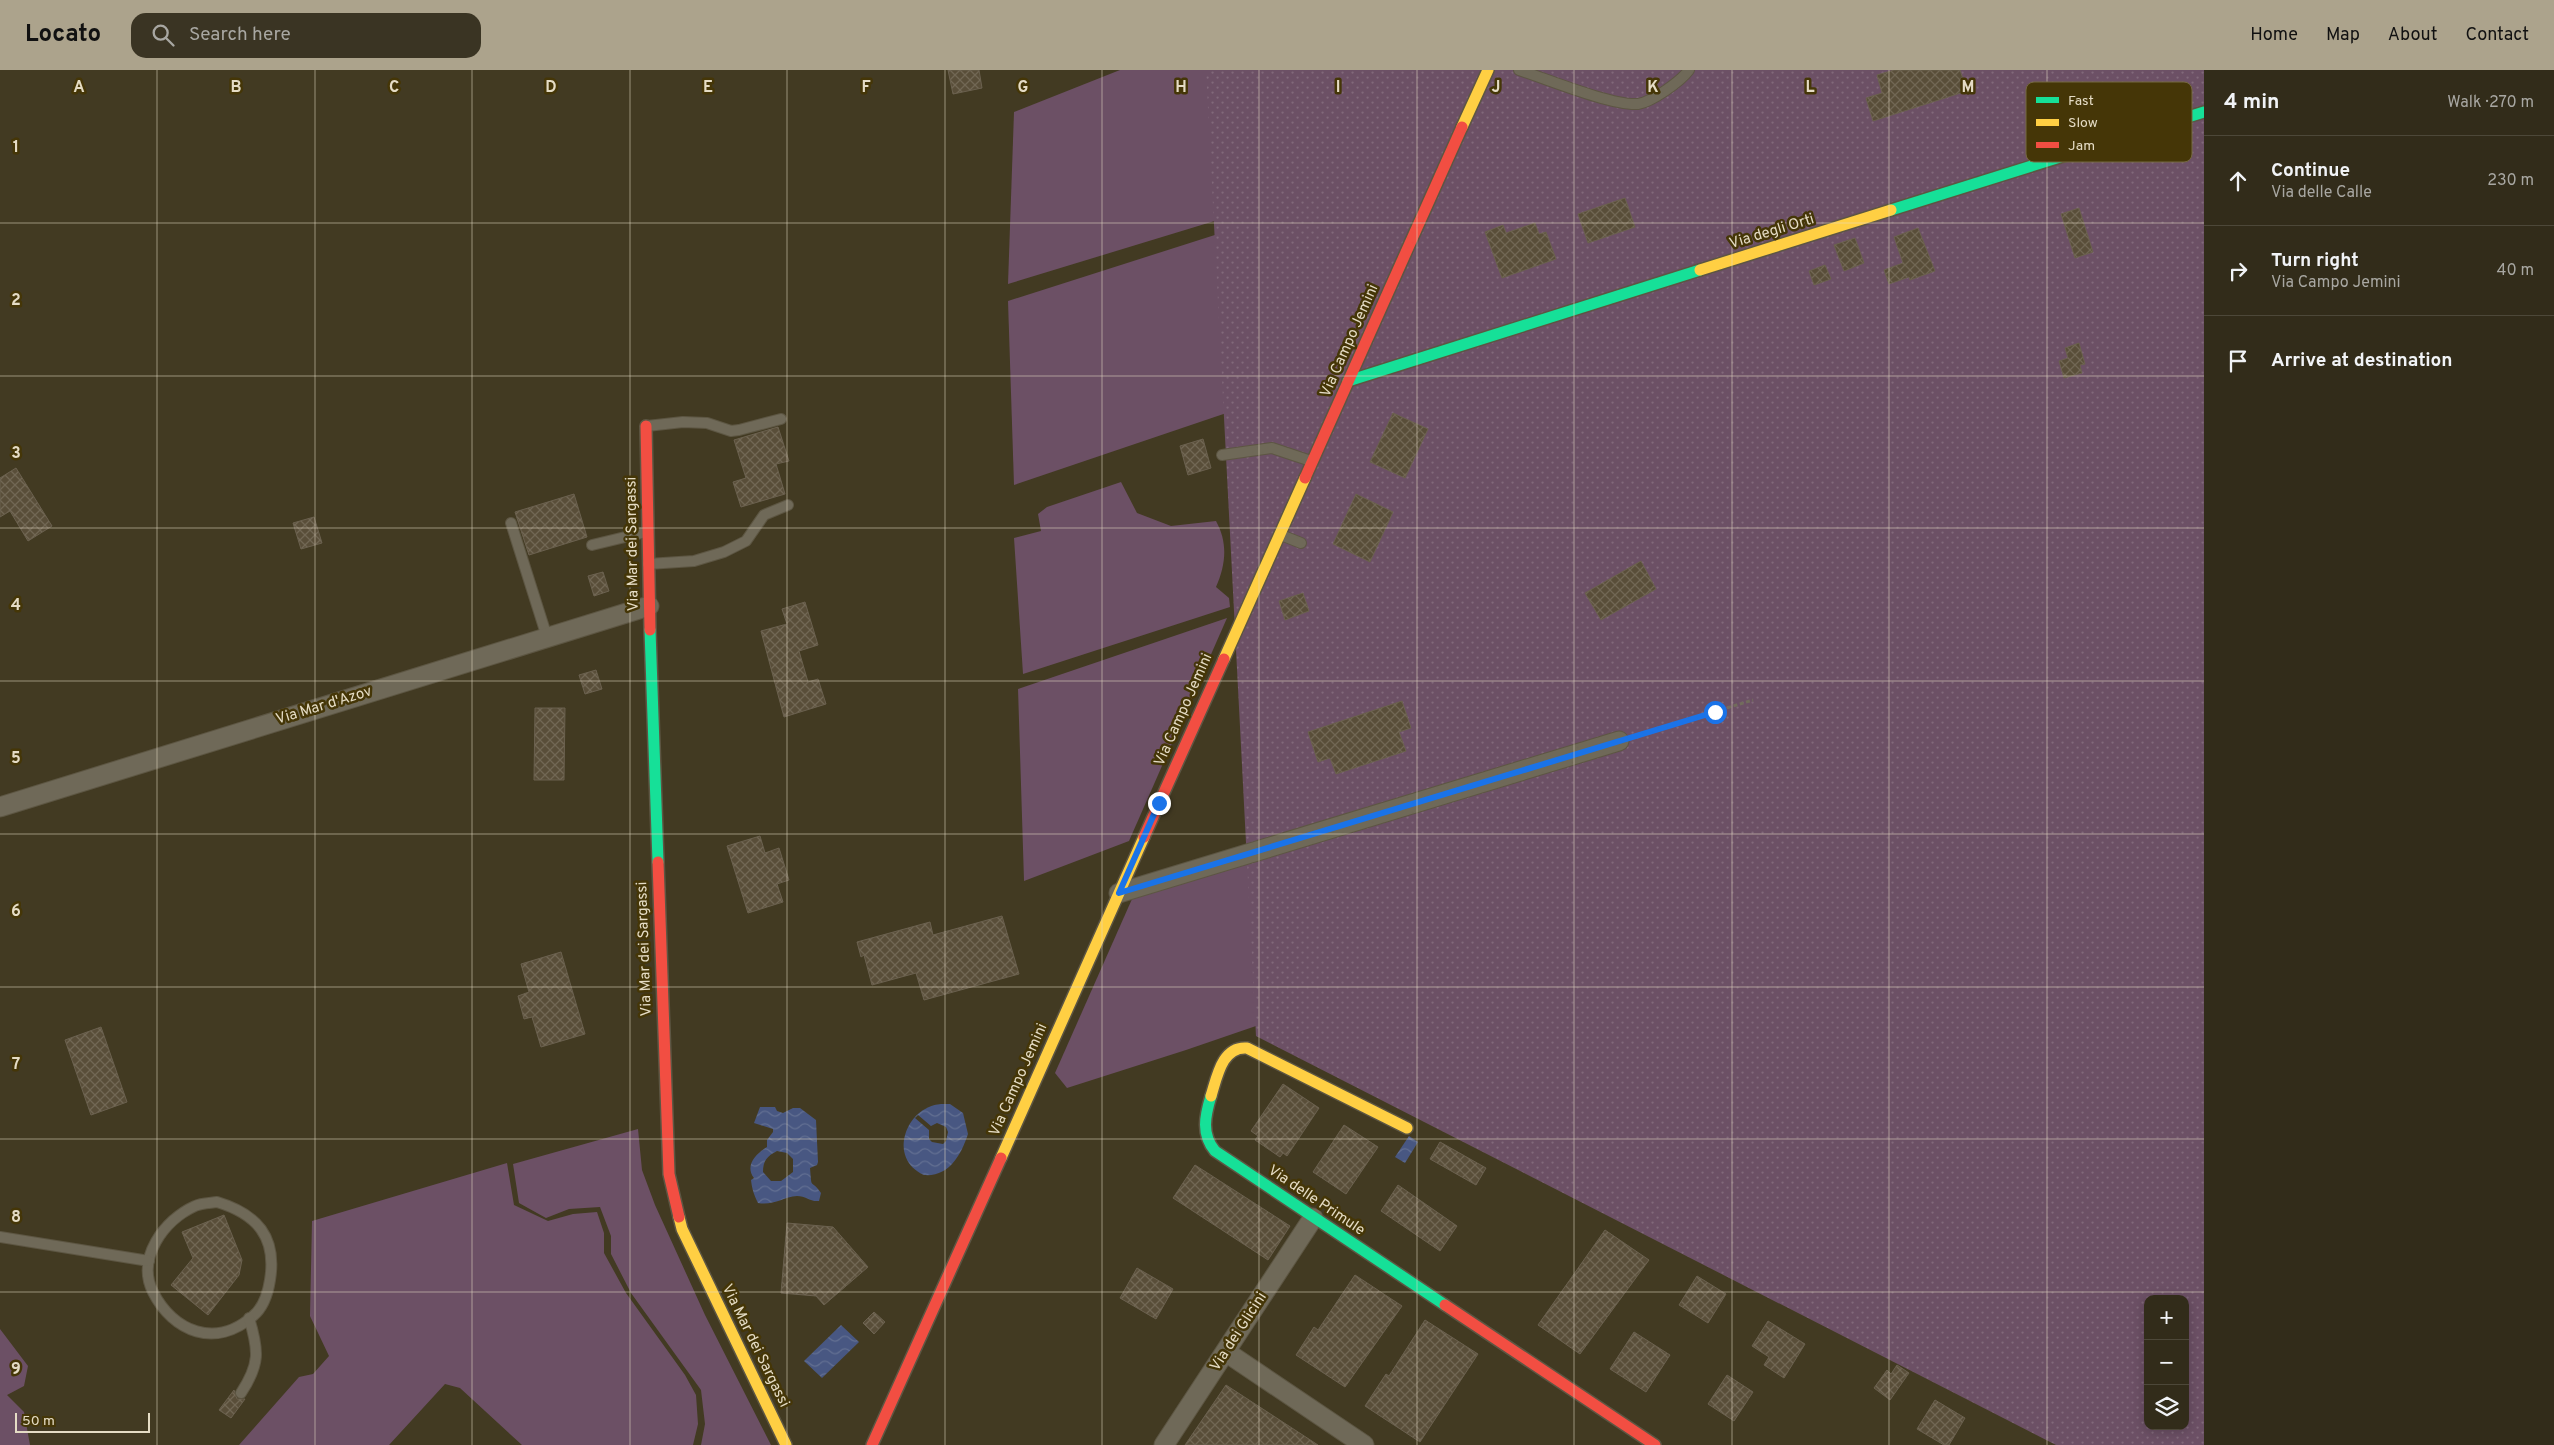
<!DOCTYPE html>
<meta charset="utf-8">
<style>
:root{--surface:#322c1a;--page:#3a3423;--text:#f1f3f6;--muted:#a8a7a2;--line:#4d4839;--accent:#aca38c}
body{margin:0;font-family:Overpass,sans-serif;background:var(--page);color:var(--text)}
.controls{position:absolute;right:15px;bottom:15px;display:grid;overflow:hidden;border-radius:10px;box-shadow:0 2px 12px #0003}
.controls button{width:45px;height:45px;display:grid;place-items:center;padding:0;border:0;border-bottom:1px solid var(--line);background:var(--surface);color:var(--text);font:25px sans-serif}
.scale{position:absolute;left:15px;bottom:12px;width:135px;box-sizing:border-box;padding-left:5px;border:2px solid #e5dcc5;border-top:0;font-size:14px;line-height:18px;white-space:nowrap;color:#e5dcc5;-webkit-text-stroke:4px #453607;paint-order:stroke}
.stop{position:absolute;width:15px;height:15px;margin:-11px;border:4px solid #1a73e8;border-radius:50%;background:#fff}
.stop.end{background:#1a73e8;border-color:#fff;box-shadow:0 1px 5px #0008}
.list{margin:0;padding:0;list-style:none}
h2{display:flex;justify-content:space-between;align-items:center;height:65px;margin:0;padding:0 20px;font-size:21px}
h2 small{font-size:16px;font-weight:400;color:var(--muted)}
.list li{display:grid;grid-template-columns:32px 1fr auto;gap:15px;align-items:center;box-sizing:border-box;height:90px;padding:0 20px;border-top:1px solid var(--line)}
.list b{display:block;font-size:19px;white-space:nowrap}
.list p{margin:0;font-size:16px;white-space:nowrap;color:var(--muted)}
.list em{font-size:16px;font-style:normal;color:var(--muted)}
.icon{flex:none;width:28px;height:28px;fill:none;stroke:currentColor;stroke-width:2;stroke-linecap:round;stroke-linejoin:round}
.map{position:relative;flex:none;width:2204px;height:1375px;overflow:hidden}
header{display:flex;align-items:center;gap:30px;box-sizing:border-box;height:70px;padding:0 25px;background:var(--accent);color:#111}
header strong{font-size:24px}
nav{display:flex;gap:28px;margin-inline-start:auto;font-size:18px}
.search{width:350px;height:45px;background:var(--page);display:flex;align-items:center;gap:12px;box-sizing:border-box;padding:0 18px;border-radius:15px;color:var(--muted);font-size:19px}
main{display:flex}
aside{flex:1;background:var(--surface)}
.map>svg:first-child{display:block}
.green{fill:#6c5065}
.park{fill:url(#park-dots);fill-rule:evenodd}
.water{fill:url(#water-waves);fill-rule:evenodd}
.pier{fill:#423a22}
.building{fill:url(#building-cross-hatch);stroke:#6b614f}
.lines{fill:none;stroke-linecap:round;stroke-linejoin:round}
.lane-casing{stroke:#5d5643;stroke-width:12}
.street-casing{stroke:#5d5643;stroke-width:21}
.fast-casing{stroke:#5d5643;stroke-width:14}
.slow-casing{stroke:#5d5643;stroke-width:14}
.jam-casing{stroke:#5d5643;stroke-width:14}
.path{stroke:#726c5c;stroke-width:3;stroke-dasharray:4 2.5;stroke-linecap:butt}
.lane{stroke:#6f6958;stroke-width:10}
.street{stroke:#6f6958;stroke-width:19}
.fast{stroke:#16e098;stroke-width:11}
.slow{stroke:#ffcf43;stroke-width:11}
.jam{stroke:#f24e42;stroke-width:11}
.route{stroke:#1a73e8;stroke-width:6}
.grid{fill:none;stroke:#e5dcc5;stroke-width:1;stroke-opacity:0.55}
.labels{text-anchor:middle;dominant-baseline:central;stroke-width:5;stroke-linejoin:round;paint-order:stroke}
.street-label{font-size:15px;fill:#e5dcc5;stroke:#453607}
.key{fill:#453607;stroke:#756840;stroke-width:1}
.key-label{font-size:14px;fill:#e5dcc5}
.grid-label{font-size:16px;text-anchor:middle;font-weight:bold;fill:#e5dcc5;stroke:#453607;stroke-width:5;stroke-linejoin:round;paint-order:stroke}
</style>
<header>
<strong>Locato</strong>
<div class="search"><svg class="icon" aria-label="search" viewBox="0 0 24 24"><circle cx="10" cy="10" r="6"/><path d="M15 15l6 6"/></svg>Search here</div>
<nav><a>Home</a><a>Map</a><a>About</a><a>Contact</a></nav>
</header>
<main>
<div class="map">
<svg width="2204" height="1375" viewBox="0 0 2204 1375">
<defs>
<pattern id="park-dots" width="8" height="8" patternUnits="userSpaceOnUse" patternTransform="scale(1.25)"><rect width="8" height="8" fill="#6c5065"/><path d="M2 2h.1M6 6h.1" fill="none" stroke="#81697a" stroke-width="1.8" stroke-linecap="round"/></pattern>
<pattern id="water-waves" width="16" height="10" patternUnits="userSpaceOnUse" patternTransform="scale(1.25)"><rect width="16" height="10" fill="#485782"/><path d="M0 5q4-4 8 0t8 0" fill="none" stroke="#626f92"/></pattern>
<pattern id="building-cross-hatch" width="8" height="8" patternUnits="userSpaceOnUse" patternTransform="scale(1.25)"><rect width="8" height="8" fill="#594e39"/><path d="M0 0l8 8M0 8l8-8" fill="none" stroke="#716754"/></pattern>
</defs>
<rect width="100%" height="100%" fill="#423a22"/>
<g class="green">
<polygon points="1120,0 1473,0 1434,84 1008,214 1014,42"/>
<polygon points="1431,96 1256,333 1014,415 1008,231"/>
<path d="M1121,412L1137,443L1171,456L1216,451C1228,473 1226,494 1216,517L1229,528L1230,537L1023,604L1014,468L1041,461L1038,444L1047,437Z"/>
<polygon points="1227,548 1129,771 1024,811 1018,619"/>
<polygon points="1856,604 1463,885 1186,980 1067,1018 1055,1003 1132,829"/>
<polygon points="638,1059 642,1100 655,1135 705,1245 771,1375 701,1375 705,1354 701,1320 631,1223 611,1184 611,1166 600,1137 569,1139 546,1148 519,1133 513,1094"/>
<polygon points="507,1093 514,1135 548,1151 573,1144 597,1142 604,1163 604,1183 626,1223 685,1305 696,1325 698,1354 693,1375 522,1375 460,1318 445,1314 389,1375 239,1375 299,1307 313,1304 329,1286 310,1246 312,1151"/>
<polygon points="0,1259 28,1296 24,1316 7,1325 24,1342 30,1375 0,1375"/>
</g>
<path class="park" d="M1206,0H2204V1375H2056L1256,966ZM2148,1229H2185V1356H2148Z"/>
<g class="water">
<path d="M941,1034H950L963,1043L968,1064C961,1085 949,1107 924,1105C887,1089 905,1037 941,1034Z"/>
<path d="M760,1037H775L777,1041L783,1043L793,1038H800L816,1050L818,1092L817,1095L810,1098C812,1122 810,1107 821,1123L819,1131C810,1132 806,1126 797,1126C783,1127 773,1136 758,1133C754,1125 752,1119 751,1110L754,1108C744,1095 757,1083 767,1077V1070L773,1062V1059L754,1053ZM777,1081L787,1083L793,1089V1102L781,1111H771L763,1102C763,1091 767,1086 777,1081Z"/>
<polygon points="1409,1066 1418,1072 1405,1093 1395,1087"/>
<polygon points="841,1255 859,1272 822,1308 804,1291"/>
</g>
<polygon class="pier" points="918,1045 931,1056 937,1053 946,1057 948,1062 946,1071 943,1074 932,1072 929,1069 929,1060 915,1048"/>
<g class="building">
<polygon points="948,0 979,0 982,18 953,24"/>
<polygon points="1894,0 1960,0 1967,21 1873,51 1866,28 1882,23 1877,5"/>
<polygon points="1625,128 1635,157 1588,173 1578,144"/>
<polygon points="2079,138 2093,182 2075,188 2061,144"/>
<polygon points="1535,153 1539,164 1546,162 1556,189 1502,208 1485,162 1503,155 1506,163"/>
<polygon points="1918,158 1935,201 1910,210 1909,207 1889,214 1884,200 1903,193 1894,167"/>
<polygon points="1855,168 1864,193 1844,201 1834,175"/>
<polygon points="1825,195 1831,209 1814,215 1809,201"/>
<polygon points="2079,273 2085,294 2080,295 2082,303 2064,308 2059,291 2068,288 2065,278"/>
<polygon points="1393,343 1428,359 1405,408 1370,392"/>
<polygon points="778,357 789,391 776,394 785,424 741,437 733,412 746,408 734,370"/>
<polygon points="1203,369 1211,398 1188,405 1180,376"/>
<polygon points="16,398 52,456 28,471 10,441 0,447 0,408"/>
<polygon points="574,424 587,467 529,485 515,442"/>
<polygon points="1356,424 1393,442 1370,492 1333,474"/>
<polygon points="314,447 322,473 301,479 293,453"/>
<polygon points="1641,491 1656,519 1601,550 1585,523"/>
<polygon points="603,502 609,521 594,526 588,506"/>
<polygon points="1303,523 1309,541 1285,550 1279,531"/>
<polygon points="805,532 818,575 799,581 808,612 818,609 826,634 784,647 761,561 787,554 782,539"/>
<polygon points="596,600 602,619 585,624 579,605"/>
<polygon points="1402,631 1411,658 1399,662 1406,681 1336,704 1330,688 1318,692 1308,662"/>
<polygon points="535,638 565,638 564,710 534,710"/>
<polygon points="760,766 765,783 779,778 789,810 777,814 783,832 748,843 727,776"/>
<polygon points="1002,846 1019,904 924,930 916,903 872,915 864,885 861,887 857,872 930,852 933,865"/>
<polygon points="561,882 585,964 541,977 532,947 524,949 518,926 529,922 521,894"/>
<polygon points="101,957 127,1032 91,1045 65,970"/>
<polygon points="1283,1014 1319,1038 1287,1086 1283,1083 1280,1087 1255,1070 1258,1066 1251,1061"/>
<polygon points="1344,1055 1378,1077 1346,1124 1313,1102"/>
<polygon points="1440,1072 1486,1098 1476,1115 1430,1089"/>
<polygon points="1195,1095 1290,1156 1268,1190 1173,1128"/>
<polygon points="1398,1115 1457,1156 1440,1181 1381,1141"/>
<polygon points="224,1145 242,1190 239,1205 208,1245 171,1215 193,1188 182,1162"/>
<polygon points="787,1153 833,1157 868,1197 824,1235 816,1226 781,1223"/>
<polygon points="1605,1160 1649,1190 1580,1284 1538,1255"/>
<polygon points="1137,1198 1173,1219 1156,1249 1120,1228"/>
<polygon points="1355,1205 1402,1236 1345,1317 1296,1285 1314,1257 1318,1260"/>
<polygon points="1697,1206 1726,1224 1708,1253 1679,1235"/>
<polygon points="874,1242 885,1252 874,1264 863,1253"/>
<polygon points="1425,1250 1478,1284 1420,1372 1365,1336 1386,1304 1389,1306"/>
<polygon points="1768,1251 1805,1274 1784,1308 1764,1295 1769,1287 1752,1276"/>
<polygon points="1634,1262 1670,1285 1646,1322 1610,1299"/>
<polygon points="1897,1295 1909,1303 1890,1330 1874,1318 1887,1300 1891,1304"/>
<polygon points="1727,1305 1753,1322 1734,1351 1708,1334"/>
<polygon points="1226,1315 1318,1375 1185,1375"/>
<polygon points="234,1320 237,1329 245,1329 231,1348 219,1340"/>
<polygon points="1935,1330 1965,1348 1949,1375 1944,1375 1917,1359"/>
</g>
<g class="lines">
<defs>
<g id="lane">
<path d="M1519,0C1547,9 1612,36 1638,34C1652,32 1681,11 1689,0"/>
<polyline points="647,356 683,352 707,353 731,361 739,360 781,349"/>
<polyline points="1222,385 1272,378 1311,391"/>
<polyline points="511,453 547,567"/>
<polyline points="1281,465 1301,473"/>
<polyline points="592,475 646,462"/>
<polyline points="648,494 694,491 724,482 746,471 764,445 788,435"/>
<path d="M217,1132C257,1144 277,1167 270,1210C268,1223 264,1237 253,1246C216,1279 173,1262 153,1222C136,1188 164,1150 195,1136C201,1133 210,1133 217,1132Z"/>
<polyline points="0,1167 149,1191"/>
<path d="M241,1323C260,1294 259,1281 249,1248"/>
</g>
<g id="street">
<polyline points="0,737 649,536"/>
<polyline points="1119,823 1619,671"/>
<polyline points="1226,1282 1364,1375"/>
<polyline points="1164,1375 1313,1148"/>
</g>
<g id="fast">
<polyline points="1891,140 2204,42"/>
<polyline points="1348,311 1700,200"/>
<polyline points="650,560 658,792"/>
<path d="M1211,1026C1205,1046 1201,1064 1215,1081L1445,1235"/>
</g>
<g id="slow">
<polyline points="1462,57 1488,0"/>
<polyline points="1700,200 1891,140"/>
<polyline points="1224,589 1305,408"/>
<path d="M1211,1026C1217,1007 1222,976 1247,978L1407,1058"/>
<polyline points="1001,1088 1144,767"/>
<polyline points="679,1147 682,1159 786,1375"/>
</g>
<g id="jam">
<polyline points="646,356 650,560"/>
<polyline points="1305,408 1462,57"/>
<polyline points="1144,767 1224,589"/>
<polyline points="658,792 669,1104 679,1147"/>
<polyline points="1445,1235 1655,1375"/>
<polyline points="872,1375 1001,1088"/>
</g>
</defs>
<use href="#lane" class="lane-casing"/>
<use href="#street" class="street-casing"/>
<use href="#fast" class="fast-casing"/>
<use href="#slow" class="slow-casing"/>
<use href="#jam" class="jam-casing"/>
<polyline class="path" points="1634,666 1753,630"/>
<use href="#lane" class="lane"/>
<use href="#street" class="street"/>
<use href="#fast" class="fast"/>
<use href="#slow" class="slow"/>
<use href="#jam" class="jam"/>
</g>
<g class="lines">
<polyline class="route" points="1159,733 1119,823 1715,642"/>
</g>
<path class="grid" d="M157,0V1375M315,0V1375M472,0V1375M630,0V1375M787,0V1375M945,0V1375M1102,0V1375M1259,0V1375M1417,0V1375M1574,0V1375M1732,0V1375M1889,0V1375M2047,0V1375M0,153H2204M0,306H2204M0,458H2204M0,611H2204M0,764H2204M0,917H2204M0,1069H2204M0,1222H2204"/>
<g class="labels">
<g class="street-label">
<text transform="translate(1772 162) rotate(-17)">Via degli Orti</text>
<text transform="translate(1350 271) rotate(-66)">Via Campo Jemini</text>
<text transform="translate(633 474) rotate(-91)">Via Mar dei Sargassi</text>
<text transform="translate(324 636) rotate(-17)">Via Mar d'Azov</text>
<text transform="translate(1184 640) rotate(-66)">Via Campo Jemini</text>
<text transform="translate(645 879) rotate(-92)">Via Mar dei Sargassi</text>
<text transform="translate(1019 1010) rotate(-66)">Via Campo Jemini</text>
<text transform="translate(1316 1131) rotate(34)">Via delle Primule</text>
<text transform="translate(1239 1262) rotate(-57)">Via dei Glicini</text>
<text transform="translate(755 1276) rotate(64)">Via Mar dei Sargassi</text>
</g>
</g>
<rect x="2026" y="12" width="166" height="80" rx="8" class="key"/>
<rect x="2036" y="27" width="23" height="6" fill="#16e098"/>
<rect x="2036" y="49" width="23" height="7" fill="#ffcf43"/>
<rect x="2036" y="72" width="23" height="6" fill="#f24e42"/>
<g class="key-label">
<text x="2068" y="35">Fast</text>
<text x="2068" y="57">Slow</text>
<text x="2068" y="80">Jam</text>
</g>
<g class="grid-label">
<text x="79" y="22">A</text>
<text x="236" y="22">B</text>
<text x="394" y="22">C</text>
<text x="551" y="22">D</text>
<text x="708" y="22">E</text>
<text x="866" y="22">F</text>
<text x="1023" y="22">G</text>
<text x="1181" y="22">H</text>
<text x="1338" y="22">I</text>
<text x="1496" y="22">J</text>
<text x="1653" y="22">K</text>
<text x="1810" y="22">L</text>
<text x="1968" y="22">M</text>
<text x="16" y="82">1</text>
<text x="16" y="235">2</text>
<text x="16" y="388">3</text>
<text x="16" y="540">4</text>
<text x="16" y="693">5</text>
<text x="16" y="846">6</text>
<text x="16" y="999">7</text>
<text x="16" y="1152">8</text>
<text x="16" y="1304">9</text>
</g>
</svg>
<div class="controls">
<button>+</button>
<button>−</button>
<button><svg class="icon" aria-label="layers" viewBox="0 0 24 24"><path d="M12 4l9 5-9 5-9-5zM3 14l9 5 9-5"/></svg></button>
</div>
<div class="scale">50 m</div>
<div class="stop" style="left:1715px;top:642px"></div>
<div class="stop end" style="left:1159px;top:733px"></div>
</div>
<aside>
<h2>4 min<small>Walk · 270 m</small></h2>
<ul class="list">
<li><svg class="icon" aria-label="ahead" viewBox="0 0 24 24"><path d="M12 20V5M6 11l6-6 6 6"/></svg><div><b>Continue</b><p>Via delle Calle</p></div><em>230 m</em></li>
<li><svg class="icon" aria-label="right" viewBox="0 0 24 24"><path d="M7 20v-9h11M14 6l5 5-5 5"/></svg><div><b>Turn right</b><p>Via Campo Jemini</p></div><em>40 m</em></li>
<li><svg class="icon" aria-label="arrive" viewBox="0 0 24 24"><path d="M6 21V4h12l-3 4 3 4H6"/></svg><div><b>Arrive at destination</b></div></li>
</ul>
</aside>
</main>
